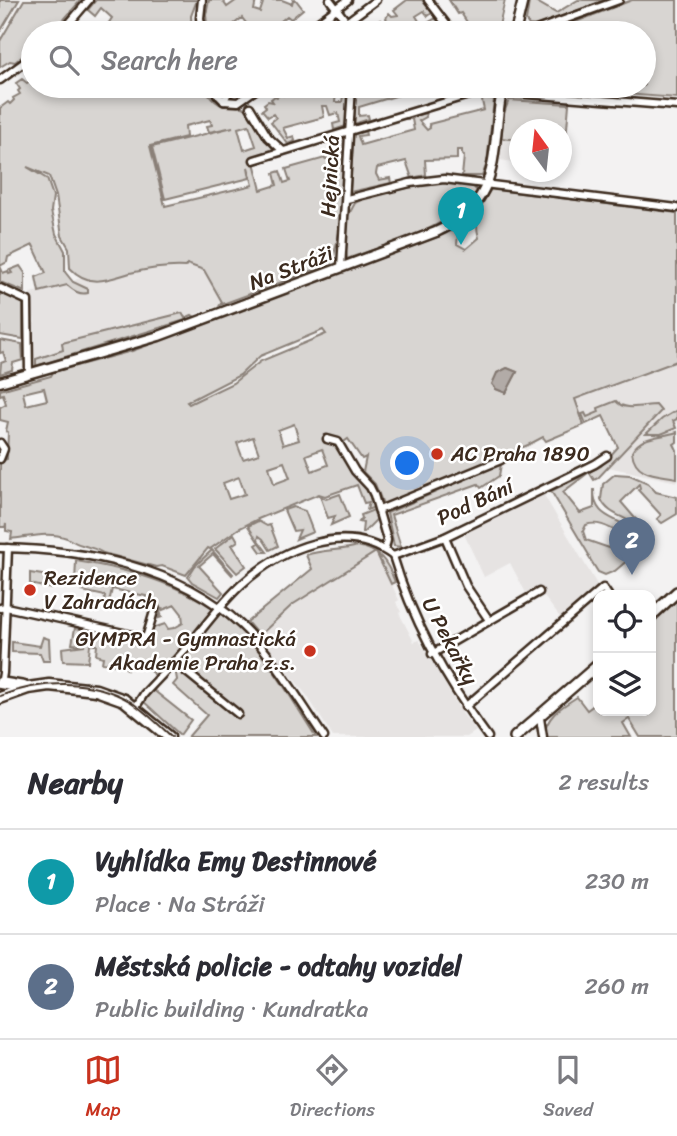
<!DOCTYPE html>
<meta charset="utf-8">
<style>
:root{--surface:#fff;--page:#f2f2f3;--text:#2b2b33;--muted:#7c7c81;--line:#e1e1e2;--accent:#c8321e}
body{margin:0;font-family:Sriracha,sans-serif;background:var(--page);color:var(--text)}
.controls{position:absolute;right:21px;bottom:21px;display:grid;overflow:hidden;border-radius:14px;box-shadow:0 4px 10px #0003}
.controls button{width:63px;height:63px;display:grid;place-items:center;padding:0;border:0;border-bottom:2px solid var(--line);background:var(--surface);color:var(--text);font:35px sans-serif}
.compass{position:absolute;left:509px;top:119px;width:63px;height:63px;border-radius:50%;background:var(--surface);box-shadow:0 4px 10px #0003;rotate:345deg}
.you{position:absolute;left:408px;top:464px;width:24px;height:24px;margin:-18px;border:5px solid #fff;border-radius:50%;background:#1a73e8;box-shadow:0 0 0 10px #1a73e833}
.badge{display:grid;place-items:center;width:46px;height:46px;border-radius:50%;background:var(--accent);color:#fff;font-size:23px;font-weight:700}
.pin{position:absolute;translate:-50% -58px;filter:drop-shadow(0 2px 4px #0008)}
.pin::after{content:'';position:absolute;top:37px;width:24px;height:21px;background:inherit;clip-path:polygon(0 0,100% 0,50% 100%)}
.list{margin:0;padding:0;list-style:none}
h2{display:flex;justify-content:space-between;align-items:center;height:91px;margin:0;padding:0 28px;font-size:30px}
h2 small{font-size:23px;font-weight:400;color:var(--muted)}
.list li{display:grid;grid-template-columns:46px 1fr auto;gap:21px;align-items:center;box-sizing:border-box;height:105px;padding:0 28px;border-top:2px solid var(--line)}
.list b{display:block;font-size:26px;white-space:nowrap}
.list p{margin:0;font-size:23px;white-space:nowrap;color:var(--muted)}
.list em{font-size:23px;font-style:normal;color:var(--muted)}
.icon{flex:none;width:38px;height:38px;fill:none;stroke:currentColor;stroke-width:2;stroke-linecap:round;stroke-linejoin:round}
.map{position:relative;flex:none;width:677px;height:737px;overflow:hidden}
.search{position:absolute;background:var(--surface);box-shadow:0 4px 10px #0003;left:21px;right:21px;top:21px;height:77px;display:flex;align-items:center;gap:18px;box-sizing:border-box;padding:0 24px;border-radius:38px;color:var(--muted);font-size:26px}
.sheet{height:301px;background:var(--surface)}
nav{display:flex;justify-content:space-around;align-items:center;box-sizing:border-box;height:98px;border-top:2px solid var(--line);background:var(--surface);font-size:19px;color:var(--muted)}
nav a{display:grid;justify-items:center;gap:4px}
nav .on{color:var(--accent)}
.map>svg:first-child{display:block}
.built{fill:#e6e3e2}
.green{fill:#d8d5d2;stroke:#8a8078;stroke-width:2;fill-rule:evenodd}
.water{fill:#b2aba7;stroke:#827770;stroke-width:2}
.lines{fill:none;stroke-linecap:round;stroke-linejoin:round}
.minor-casing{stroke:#3b2a1e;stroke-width:11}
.tertiary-casing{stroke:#3b2a1e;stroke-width:13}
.secondary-casing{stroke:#3b2a1e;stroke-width:14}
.primary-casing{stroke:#3b2a1e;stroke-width:15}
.minor{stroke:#fff;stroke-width:6}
.tertiary{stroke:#fff;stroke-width:8}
.secondary{stroke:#fff;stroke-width:9}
.primary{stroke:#fff;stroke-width:10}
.tram{stroke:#3b2a1e;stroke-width:2}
.poi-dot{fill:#c8321e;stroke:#fff;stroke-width:2.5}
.labels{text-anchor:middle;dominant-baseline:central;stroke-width:5;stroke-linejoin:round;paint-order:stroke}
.street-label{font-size:21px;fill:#3b2a1e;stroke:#fff}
.poi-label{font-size:21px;fill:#3b2a1e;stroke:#fff;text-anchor:start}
</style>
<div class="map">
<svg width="677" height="737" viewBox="0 0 677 737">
<rect width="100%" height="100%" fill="#f3f2f2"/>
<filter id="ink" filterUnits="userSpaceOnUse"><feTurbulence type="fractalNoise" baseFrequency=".0143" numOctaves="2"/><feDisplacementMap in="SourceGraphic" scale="14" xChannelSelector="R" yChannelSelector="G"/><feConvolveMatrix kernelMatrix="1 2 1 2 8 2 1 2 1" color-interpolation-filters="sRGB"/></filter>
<g filter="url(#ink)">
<g class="built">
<polygon points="501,138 519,140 519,163 500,160"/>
<polygon points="188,263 204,270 222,303 220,305 185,318 182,313 62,344 63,350 32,359 29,333 35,322 30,293 67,285 79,278 108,281 130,273 170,266 185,267"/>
<polygon points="677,361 677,482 608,467 653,418 653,405 625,408 620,406 616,401 598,408 599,412 586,417 585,413 582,414 586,424 584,425 574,399"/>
<polygon points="544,495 602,593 566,625 538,589 527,595 510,563 484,577 464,534"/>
<polygon points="376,552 399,600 396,602 401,612 399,613 414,642 419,640 462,713 476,731 467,737 333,737 308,697 259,636 292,605"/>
</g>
<g class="green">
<polygon points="0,0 19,0 0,32"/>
<polygon points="24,0 81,0 54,31 33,33 33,48 15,62 10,61 0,67 0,41"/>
<polygon points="96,0 197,0 191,16 192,33 90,33 96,28 104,30 112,18 101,8 95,16 88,10"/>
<polygon points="209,0 222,0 227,7 237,0 256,0 254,10 260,12 264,0 282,0 292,4 293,0 296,0 303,9 291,19 287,16 281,21 283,25 271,33 251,33 253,32 242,18 233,25 239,33 208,33 206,15"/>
<polygon points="407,0 422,0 432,13 428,16 424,11 416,16 422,26 436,18 439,23 426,33 367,33 366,31 380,20 384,25 388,22 386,18 389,13 392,16 398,15 394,10"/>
<polygon points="449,0 505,0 499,26 487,25 489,29 498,31 498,33 474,33 461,13 458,14"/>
<polygon points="578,0 605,0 536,26 529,25 526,21 529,2 535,1 556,13"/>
<polygon points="632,0 677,0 677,98 518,86 644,86 644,33 541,33 553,28 555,30"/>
<polygon points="335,15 341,21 340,24 325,33 310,33"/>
<path d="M22,79L27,83L33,79V86H204C221,119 237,99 250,111C252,114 272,146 273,150L253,158L261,190L277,185L274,173L280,171L284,183L290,181L286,169L325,158L326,159L339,154L333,140L345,136L340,228L333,260L328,265L220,305L222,302L204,270L187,264L185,267C167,266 148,269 130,273C107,280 89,288 70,268L69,248L62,236L56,196L49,176L27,167L47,179L53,196L51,211L56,234L65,251V272L73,282L88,289V293C79,295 74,291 67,285L39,292L36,277L46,273L33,245L8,257L7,262L0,266L3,273L8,271L9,274L12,273L10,270L20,266L25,273V292L0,282V108L8,102L10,104L14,100L13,98L20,94L18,91L20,89L16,83ZM210,120L212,125L207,126L209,132L233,127L152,147L165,199L250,178L248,167L253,185L165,206L150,146L186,137L185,126ZM249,125L256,146L244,150L238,128Z"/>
<polygon points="290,86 337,86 335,102 342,102 343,96 348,97 346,126 334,130 333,124 340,122 338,113 330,115 327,106 322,106 324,117 283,128 288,138 294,136 295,141 288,144 271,122 276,118 273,114 268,117 262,110 266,107 264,104 268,101 273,102 271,99 275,96 277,97 281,93 283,95"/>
<polygon points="356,86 361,86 362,91 371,86 407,86 409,92 400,91 399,95 359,107 359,116 368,115 369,119 354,124"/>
<polygon points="484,98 494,99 487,163 482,176 462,176 464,156 462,155 462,150 457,150 457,159 425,160 426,175 412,178 406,161 377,168 376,174 379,180 390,178 391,183 350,192 353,134 365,131 366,135 358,136 361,145 414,130 412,119 404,119 425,113 426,117 419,121 427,130 430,128 429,124 484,110 482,101"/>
<polygon points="509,100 569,104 566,140 562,145 562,130 520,130 519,140 501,138 504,113"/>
<path d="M435,182L472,185L477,191C447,231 392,242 347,259L346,250L348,216L355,203L366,197Z"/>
<path d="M491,189L677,213V361L575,399L584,425L546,441L543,437L528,445L386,505L383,504L375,484L363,472L366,457L362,459L348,439L337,447L353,474L369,490L375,507L367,510L369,502L364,503L357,485L325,496L319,494L258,519L238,529L210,549L208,548L186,575L162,566L156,567L103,553C96,548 90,548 82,545C77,544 72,541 67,538C48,531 30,537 11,539L12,532L6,531V524L5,527H0V461L7,459L8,432L6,431L8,422L0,420V407L6,404L3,394L0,395V390L51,376L53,372L132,351L437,237L458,226L472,215L475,220L458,235L457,244L466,249L479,238C473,218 481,205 491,189ZM323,330L326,334L261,361L233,383L189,404L187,402L240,375L260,356ZM507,368L517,372L506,393L496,389L497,373ZM44,388L47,400L26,405L23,393ZM294,424L299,440L283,445L278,430ZM253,437L259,454L243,459L237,443ZM322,449L328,465L312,471L306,455ZM284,462L290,478L274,484L269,467ZM239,477L245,494L229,499L223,483Z"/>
<polygon points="0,291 23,301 23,339 0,335"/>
<polygon points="182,313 185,318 192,315 195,317 36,366 36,359 63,350 62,343"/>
<polygon points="0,340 22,344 23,360 13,363 12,370 0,374 1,363 6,361 3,352 0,353"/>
<path d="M616,401C625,412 643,405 656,405L661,411L598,478L594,480L589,472L601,466L618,447L603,416L586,424L582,414L585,413L587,417L599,412L598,408Z"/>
<polygon points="677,410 677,419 673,421 676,428 661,434 646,434 662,419"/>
<path d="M677,432V442L674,444L677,450V478C658,474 635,476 632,452C641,435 660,438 677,432Z"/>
<polygon points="501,464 499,476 481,488 478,484 391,515 401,547 394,546 387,513"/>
<path d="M588,473L563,492L580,513L594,508V489C593,527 631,513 635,542L632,544C621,534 602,519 586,525L583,531L586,540L615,550L617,545H622L629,551V559L615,571L605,575L598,572L588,556L589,555L551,491Z"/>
<path d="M615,474L630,475L648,483L656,492L677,497V514L662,523L657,519L661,515L638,490L640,488L639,484L621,502L647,532V541L644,546H641L639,528C627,516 608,516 601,499L603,484Z"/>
<polygon points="340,494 349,517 331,525 335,516 328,518 320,496 326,499"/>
<polygon points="293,507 305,511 313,532 296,539 300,530 293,531 284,510"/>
<polygon points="376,509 378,518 364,532 362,532 363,523 359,522 362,518 361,515"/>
<polygon points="258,521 267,526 270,525 278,546 270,550 263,539 259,536 258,540 267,552 261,552 256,545 259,543 248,526"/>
<polygon points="234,534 238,541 232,545 246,566 237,573 215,549"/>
<path d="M357,546C380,550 387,561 395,582L391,584L376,552L292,605L259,636L247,622L312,569L306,555C323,549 343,551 357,546Z"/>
<polygon points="212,550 233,574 232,575 213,554 199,566 223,592 219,597 192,582 188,577 195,566"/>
<path d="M76,561C134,570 194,587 238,628C270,659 292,700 316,737H188L207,715L173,685L177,680L174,662L168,659L155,675L135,659L127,669L123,666L102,663L103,657L96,655L97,645H90L88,662L63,661L62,648L85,645L72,644L75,628L147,641L151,637L153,628L165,624L168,629L174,628L183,623L182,614L175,605L160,611L162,617L159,618L160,613L156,612L162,608L156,606L157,601L151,599L149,604L145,602L146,596L112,589L108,607L104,606L105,596L82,591L81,583L75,582Z"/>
<polygon points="30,573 55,577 52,589 30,584"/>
<path d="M677,598V737H640L629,719L623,723L631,737H544C545,717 561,707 577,697L587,710L598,702V711H651V624Z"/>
<polygon points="43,637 49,639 50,661 43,661 40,653 12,652 12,642 40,646"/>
<polygon points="152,689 191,720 180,735 143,701"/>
</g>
<polygon class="water" points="507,368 517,372 506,393 496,389 492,384 497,373"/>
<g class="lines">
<defs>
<g id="minor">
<polyline points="330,0 355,33"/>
<polyline points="428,0 453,33"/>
<polyline points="61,33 89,0"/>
<polyline points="202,33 200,18 202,0"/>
<polyline points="304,33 348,0"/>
<polyline points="332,33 376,0"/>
<polyline points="528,33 619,0"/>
<polyline points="0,80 33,56"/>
<polyline points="214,86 217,94 224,101"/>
<polyline points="487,87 502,92 677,106"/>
<polyline points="224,101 238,102 261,86"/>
<polyline points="224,101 228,93 235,86"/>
<polyline points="250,107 268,137 283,151"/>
<polyline points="254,160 485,90 487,87"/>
<polyline points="347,199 410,183 444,179 677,208"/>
<polyline points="341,268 352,86"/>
<polyline points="0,288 28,301 29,374"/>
<polyline points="327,439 338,442 355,471 370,487 374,495 387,540 385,549"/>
<polyline points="0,443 4,449 0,459"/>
<polyline points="379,510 501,460"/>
<polyline points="445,537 466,586 489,620"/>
<path d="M0,548C83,549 178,566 241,625C274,656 298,699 324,737"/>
<polyline points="393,556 445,537 595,464 607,456"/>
<path d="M393,556C413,623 446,681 488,737"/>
<polyline points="0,608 6,607 146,638 155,608"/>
<polyline points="432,654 539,592"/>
<polyline points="174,662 238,714"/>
<polyline points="1,685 3,673 8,548"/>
<polyline points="465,707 603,588 608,595"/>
<path d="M135,708L144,694C154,683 164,673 174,662C197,638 216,608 241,585C280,549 346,520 393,556"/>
<polyline points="540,718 543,737"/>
</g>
<g id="tertiary">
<polyline points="515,33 523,0"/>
<path d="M0,382L159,336L436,232C507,200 489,148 503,86"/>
</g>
<g id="secondary">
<polyline points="651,616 677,592"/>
<polyline points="515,737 598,665"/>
</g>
<g id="primary">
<polyline points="0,683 24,687"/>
<polyline points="0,698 28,688 49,685 96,690 124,700 169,737"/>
</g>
</defs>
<use href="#minor" class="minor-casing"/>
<use href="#tertiary" class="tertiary-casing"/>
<use href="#secondary" class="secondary-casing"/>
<use href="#primary" class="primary-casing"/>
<use href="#minor" class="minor"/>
<use href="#tertiary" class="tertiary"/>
<use href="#secondary" class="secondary"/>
<use href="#primary" class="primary"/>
<path class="tram" d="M0,696C41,680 92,678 131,702C146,712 159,725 172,737"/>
</g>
</g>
<g class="poi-dot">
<circle cx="437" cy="454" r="7"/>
<circle cx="30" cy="590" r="7"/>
<circle cx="310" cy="651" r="7"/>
</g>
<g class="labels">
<g class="street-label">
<text transform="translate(330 176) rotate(-87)">Hejnická</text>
<text transform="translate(291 268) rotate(-21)">Na Stráži</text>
<text transform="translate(475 502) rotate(-25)">Pod Bání</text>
<text transform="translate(450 641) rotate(62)">U Pekařky</text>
</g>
<g class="poi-label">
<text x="451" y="454">AC Praha 1890</text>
<text x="44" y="578">Rezidence<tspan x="44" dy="24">V Zahradách</tspan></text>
<text x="296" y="639" text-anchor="end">GYMPRA - Gymnastická<tspan x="296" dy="24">Akademie Praha z.s.</tspan></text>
</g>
</g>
</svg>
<div class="controls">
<button><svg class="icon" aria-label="locate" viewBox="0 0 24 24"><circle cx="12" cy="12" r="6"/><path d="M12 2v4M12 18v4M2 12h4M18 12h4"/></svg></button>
<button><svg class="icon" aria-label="layers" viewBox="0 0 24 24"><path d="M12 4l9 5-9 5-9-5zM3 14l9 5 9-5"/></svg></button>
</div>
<svg class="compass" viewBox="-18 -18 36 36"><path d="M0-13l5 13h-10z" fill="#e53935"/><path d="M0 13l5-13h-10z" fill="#7c7c81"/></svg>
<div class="you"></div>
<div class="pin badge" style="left:461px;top:245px;background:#0f9aa8">1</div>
<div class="pin badge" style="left:632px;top:575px;background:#5c6f8a">2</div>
<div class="search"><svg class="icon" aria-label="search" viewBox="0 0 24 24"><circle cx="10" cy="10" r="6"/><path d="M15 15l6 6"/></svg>Search here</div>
</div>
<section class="sheet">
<h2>Nearby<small>2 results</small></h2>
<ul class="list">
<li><span class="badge" style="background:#0f9aa8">1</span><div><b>Vyhlídka Emy Destinnové</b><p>Place · Na Stráži</p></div><em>230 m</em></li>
<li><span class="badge" style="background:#5c6f8a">2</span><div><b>Městská policie - odtahy vozidel</b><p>Public building · Kundratka</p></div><em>260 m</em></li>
</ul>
</section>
<nav>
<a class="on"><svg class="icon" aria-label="map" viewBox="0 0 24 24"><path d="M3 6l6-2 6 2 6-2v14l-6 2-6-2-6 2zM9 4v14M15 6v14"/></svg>Map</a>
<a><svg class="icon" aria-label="directions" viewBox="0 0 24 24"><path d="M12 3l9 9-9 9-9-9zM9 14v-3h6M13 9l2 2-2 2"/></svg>Directions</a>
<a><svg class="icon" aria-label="saved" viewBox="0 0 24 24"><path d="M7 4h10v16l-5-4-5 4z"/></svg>Saved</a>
</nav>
